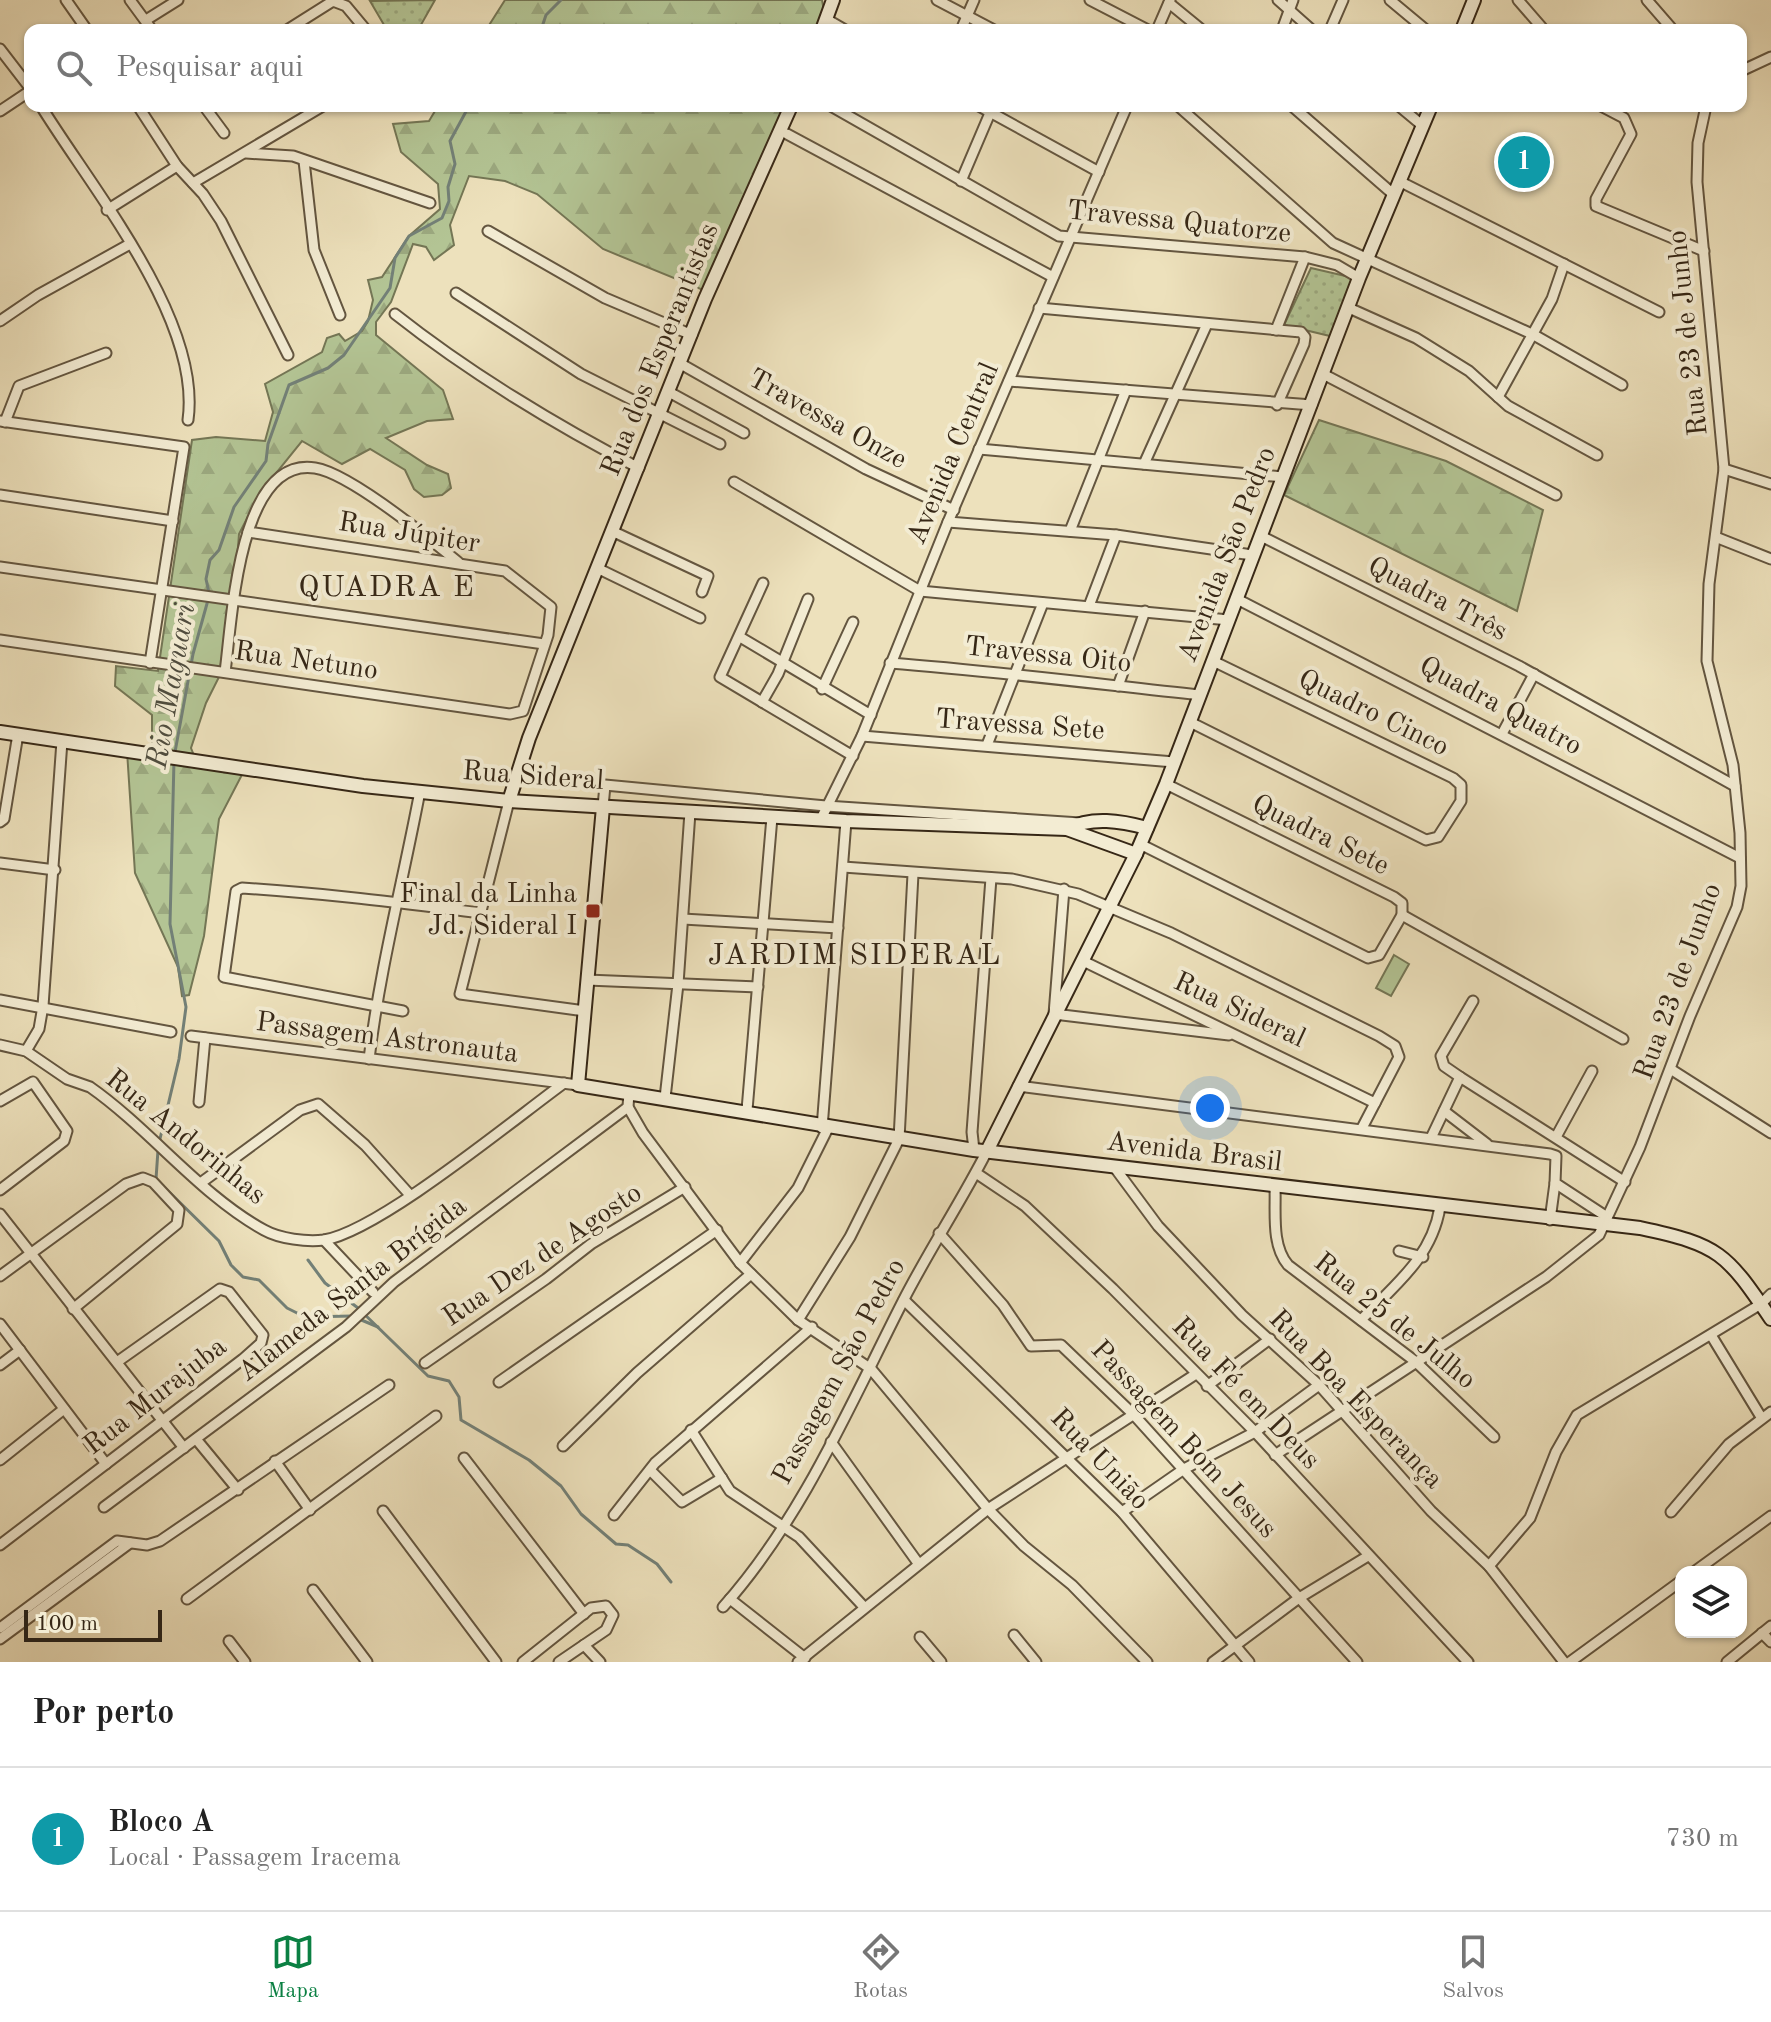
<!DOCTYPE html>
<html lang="pt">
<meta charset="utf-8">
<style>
:root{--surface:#fff;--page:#f6f6f6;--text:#222;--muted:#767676;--line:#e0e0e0;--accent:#0b8043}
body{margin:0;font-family:"Old Standard TT",serif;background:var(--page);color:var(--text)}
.controls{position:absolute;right:24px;bottom:24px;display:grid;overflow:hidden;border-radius:16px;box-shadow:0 2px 6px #0004}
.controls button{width:72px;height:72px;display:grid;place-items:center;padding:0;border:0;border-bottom:2px solid var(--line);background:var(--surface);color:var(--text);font:40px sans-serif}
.scale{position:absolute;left:24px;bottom:20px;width:138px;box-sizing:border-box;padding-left:8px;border:4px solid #362716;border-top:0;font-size:22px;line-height:28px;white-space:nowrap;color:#362716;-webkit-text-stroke:6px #f3ecd3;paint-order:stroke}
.you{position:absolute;left:1210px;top:1108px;width:28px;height:28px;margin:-20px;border:6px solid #fff;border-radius:50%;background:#1a73e8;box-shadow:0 0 0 12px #1a73e833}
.badge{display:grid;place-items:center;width:52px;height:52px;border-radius:50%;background:var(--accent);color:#fff;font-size:26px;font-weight:700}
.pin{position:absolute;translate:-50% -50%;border:4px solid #fff;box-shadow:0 2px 8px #0006}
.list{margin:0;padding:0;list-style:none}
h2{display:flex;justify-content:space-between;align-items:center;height:104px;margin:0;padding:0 32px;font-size:34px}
h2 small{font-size:26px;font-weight:400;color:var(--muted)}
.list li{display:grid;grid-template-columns:52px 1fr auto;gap:24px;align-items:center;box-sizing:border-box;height:144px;padding:0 32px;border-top:2px solid var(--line)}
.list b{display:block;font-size:30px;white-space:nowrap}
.list p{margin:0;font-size:26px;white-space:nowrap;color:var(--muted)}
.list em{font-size:26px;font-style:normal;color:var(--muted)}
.icon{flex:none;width:44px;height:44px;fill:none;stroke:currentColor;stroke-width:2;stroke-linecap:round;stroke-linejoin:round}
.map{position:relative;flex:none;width:1771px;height:1662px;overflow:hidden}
.search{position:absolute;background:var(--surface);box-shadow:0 2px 6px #0004;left:24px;right:24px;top:24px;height:88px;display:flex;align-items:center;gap:20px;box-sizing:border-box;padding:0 28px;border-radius:16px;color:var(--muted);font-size:30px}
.sheet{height:248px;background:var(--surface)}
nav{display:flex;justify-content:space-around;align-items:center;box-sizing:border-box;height:112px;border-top:2px solid var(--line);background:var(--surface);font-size:22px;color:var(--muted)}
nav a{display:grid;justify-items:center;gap:4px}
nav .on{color:var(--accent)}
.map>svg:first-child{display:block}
.grass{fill:#b3c494;stroke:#747655;stroke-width:2}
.forest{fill:url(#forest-firs);stroke:#747655;stroke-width:2}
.park{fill:url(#park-dots);stroke:#747655;stroke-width:2}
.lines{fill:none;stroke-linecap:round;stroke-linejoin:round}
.stream{stroke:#738077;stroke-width:3}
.street-casing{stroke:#645640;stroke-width:13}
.secondary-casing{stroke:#362716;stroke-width:16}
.street{stroke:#f3ecd3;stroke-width:9}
.secondary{stroke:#f3ecd3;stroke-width:12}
.poi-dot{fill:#8f2418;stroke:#f3ecd3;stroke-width:3}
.labels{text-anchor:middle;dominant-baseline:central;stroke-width:8;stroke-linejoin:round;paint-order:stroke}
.street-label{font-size:28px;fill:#362716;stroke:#f3ecd3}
.poi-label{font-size:28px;fill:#362716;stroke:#f3ecd3;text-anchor:end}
.neighbourhood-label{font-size:30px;letter-spacing:2px;fill:#362716;stroke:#f3ecd3}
.water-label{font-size:30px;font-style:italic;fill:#4f4c3e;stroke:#f3ecd3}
</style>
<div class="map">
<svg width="1771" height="1662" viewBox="0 0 1771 1662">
<defs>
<pattern id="forest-firs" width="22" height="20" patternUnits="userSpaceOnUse" patternTransform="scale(2)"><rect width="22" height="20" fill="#b3c494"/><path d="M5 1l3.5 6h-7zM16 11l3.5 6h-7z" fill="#9ba87f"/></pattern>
<pattern id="park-dots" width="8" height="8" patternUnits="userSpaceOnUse" patternTransform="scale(2)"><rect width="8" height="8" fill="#b3c494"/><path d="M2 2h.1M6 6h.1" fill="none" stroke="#9ba87f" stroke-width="1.8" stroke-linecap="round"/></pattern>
</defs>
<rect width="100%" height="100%" fill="#ede1bc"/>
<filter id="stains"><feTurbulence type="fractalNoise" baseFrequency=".0025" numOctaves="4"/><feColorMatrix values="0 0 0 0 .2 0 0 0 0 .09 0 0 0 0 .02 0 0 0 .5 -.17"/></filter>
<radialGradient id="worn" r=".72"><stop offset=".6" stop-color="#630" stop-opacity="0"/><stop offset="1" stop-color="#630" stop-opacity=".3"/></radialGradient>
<polygon class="grass" points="1394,955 1409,964 1391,996 1376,988"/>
<g class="forest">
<polygon points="505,0 822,0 824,11 816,30 486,30"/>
<polygon points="438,106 785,106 708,292 603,249 537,194 505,181 469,176 450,225 454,245 434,260 426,247 413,244 391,302 376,322 376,335 443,390 453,419 427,421 386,438 427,465 448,474 451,488 442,495 424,497 414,489 405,470 370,449 342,464 302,441 260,493 239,534 234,601 230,603 219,677 206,703 191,748 195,758 247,765 219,819 204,936 189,995 182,996 178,967 135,873 127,751 152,752 152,715 115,686 116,666 158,671 192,440 216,437 265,441 273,412 265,384 322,352 327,338 339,334 345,341 362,331 368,321 373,300 368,280 382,277 409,236 440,209 438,184 401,152 393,124 429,121"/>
<polygon points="1319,420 1446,461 1543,510 1517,611 1284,495"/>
</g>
<g class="park">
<polygon points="435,0 418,30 387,30 370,1"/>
<polygon points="1311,268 1354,278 1330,336 1284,325"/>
</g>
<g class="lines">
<g class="stream">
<polyline points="541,30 546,15 561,0"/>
<polyline points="209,593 206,579 210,560 219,550 234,507 266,461 268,444 289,385 328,368 344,355 390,288 395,258 409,236 442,218 449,201 448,187 455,164 450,141 469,106"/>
<polyline points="175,752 193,654 208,600"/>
<polyline points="159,1143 179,1059 186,1007 170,924 174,760"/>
<polyline points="158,1150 156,1179 219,1241 231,1265 243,1277 259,1280 287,1308 305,1317 352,1316"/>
<polyline points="308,1260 325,1283 358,1308 428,1376 449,1381 459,1397 461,1420 529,1460 561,1486 581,1514 616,1544 628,1545 657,1564 671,1582"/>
<polyline points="359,1319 378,1327"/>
</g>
<defs>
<g id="street">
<polyline points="66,0 87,30"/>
<polyline points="130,0 152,30"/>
<polyline points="937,0 994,30"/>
<polyline points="1090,0 1148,30"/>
<polyline points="1278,0 1312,30"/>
<polyline points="1390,0 1426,30"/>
<polyline points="1518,0 1544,30"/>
<polyline points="1647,0 1673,30"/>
<polyline points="1169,3 1202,30"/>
<polyline points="826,19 845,30"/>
<polyline points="146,20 178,0"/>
<polyline points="287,30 333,1 346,6 366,30"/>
<polyline points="961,30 974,0"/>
<polyline points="1157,30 1170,0"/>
<polyline points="1282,30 1293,0"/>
<polyline points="1330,30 1343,0"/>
<polyline points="0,49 30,88"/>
<polyline points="1741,71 1771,57"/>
<path d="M41,106C92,189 202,320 188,420"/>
<polyline points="138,106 177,166 203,194 221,221 288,355"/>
<polyline points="204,106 224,133"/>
<polyline points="831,106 1059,236 1305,257 1337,265 1359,278"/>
<polyline points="979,106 1099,172"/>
<polyline points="1178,106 1333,243 1534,335 1622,385"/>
<polyline points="1292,106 1393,194"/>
<polyline points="1399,106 1423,126"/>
<polyline points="1601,106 1624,118 1631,134 1596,199 1596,206 1704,251"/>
<polyline points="0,111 30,91"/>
<polyline points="787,134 1053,277"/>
<polyline points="246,153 293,156 430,203"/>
<polyline points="304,161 314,250 340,315"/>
<polyline points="961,181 993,106"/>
<polyline points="1399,181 1659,312"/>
<polyline points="193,183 323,106"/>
<polyline points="107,210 177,166"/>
<polyline points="488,231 605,298 692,335"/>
<polyline points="456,293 581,374 720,444"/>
<polyline points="1039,308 1301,332 1305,337 1304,344 1277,405"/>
<polyline points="1349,308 1416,338 1469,371 1508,406 1597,455"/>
<path d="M395,314C467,371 557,426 639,468"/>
<polyline points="0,321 38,295 130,244"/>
<polyline points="1276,330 1305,257"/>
<polyline points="681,364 866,469 954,510"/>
<polyline points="1323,374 1556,495"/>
<polyline points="1009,381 1312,405"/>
<polyline points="669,392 744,433"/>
<polyline points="1498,397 1552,299 1564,264"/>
<polyline points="0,421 184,447 150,663"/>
<polyline points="5,422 19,386 106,353"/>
<polyline points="979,449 1283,477"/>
<polyline points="1144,464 1207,324"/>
<polyline points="1724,469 1771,484"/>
<polyline points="734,482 920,591 1229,620"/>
<polyline points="0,495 173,521"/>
<polyline points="948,522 1116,535 1252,555"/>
<polyline points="1070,531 1126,390"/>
<polyline points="614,532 708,576 702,592"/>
<polyline points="1261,536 1519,666 1735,786"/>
<polyline points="1718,538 1771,559"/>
<polyline points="0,567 544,644"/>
<polyline points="599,569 700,618"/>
<polyline points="763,583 720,677 853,756"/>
<polyline points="1237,599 1740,858"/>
<polyline points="1089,606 1116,535"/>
<polyline points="740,637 871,715"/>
<polyline points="0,640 510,714 523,711 548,635 551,607 505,571 248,532"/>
<path d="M890,663C994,671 1097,684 1200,695"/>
<path d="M225,672C232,622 238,456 315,468C349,473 430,539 458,562"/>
<polyline points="1118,686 1145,611"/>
<polyline points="822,689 853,622"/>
<polyline points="762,702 778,674 808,599"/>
<polyline points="1190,722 1426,840 1438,837 1461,801 1461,785 1453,778 1213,661"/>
<polyline points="1503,732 1534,674"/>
<polyline points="862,736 1174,762"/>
<polyline points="987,745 1043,603"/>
<polyline points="509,801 460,994 585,1011"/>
<polyline points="603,807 605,785 826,806 1080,823"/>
<polyline points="821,819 862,736 948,522 1127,106"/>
<polyline points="0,822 4,819 18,734"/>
<polyline points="1140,844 1368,958 1379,955 1402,915 1402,903 1394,897 1166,784"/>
<polyline points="0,863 55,870"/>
<polyline points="843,867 1012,879 1078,894 1171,933 1379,1036 1395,1046 1399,1057 1362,1128"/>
<polyline points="1064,889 1054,1014 1229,1035"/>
<polyline points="1402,915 1623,1039"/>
<polyline points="683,919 838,928"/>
<polyline points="1083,961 1375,1103"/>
<polyline points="587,980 758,987"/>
<polyline points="0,1000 171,1032"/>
<path d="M403,1011L224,977L236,891L242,888C324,893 400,903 481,913"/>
<polyline points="191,1036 578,1085"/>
<path d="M0,1045L26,1051L67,1079L90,1087C150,1129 200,1195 264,1230C280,1239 307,1242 324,1240C379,1231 513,1120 564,1083"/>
<polyline points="26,1051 39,1029 43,1006 62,741"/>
<path d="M369,1059C380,968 403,881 420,791"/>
<polyline points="1672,1070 1771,1133"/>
<polyline points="1460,1077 1444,1066 1441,1056 1473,1001"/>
<polyline points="1018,1086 1550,1154 1556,1156 1555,1183 1607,1217"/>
<polyline points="629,1093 628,1107 643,1133 740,1263 798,1320 871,1369 988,1509 1024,1546 1072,1585 1147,1662"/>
<polyline points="665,1098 678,984 690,812"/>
<polyline points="0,1101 33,1082 67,1131 64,1141 0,1190"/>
<polyline points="199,1102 205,1038"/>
<polyline points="747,1110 772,817"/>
<polyline points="1444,1111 1487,1144"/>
<polyline points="822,1128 846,821"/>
<polyline points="1556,1137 1592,1071"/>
<polyline points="1431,1138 1460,1077 1625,1182"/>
<polyline points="974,1150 972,1132 991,878"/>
<polyline points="1115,1168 1158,1226 1242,1315 1319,1385 1431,1511 1489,1566 1564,1662"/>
<polyline points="976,1173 1025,1206 1113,1289 1255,1432 1468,1662"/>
<polyline points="202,1182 300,1110 318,1104 365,1145 410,1195"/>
<path d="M1275,1187C1276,1212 1271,1245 1288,1265L1416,1362L1494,1437"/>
<polyline points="0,1214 184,1448"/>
<polyline points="1550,1220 1555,1183"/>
<polyline points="939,1233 1003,1305 1031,1346 1061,1345 1134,1415 1357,1662"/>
<polyline points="324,1240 373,1292"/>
<polyline points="1399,1251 1423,1257"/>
<polyline points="740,1263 798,1188 828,1128"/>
<polyline points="0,1276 126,1184 143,1178 153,1182 179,1210 177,1224 73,1309"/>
<polyline points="904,1300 1122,1512 1249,1662"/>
<polyline points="798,1320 850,1237 899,1139 913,874"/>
<path d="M1361,1320C1395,1285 1432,1257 1440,1207"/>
<polyline points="0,1324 106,1464"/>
<polyline points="1711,1335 1761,1417"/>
<polyline points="425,1363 546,1279 591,1244 685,1187"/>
<polyline points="0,1365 20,1350"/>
<polyline points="499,1382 717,1230"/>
<polyline points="1207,1386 1270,1339"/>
<polyline points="691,1430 730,1491 799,1537 864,1607"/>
<polyline points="196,1439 238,1490"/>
<polyline points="831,1442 918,1563"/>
<polyline points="563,1446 637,1373 751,1274"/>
<polyline points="1275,1455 1546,1277 1599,1235 1640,1147 1690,1016 1737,907 1741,886 1740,833 1733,765 1707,661 1709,584 1724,469 1697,182 1698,143 1706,106"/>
<polyline points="464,1458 584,1614"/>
<polyline points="0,1460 64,1409"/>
<polyline points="275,1461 310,1510"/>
<polyline points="650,1470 682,1502 722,1478"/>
<polyline points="104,1507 346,1327 394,1282 628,1107"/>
<polyline points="383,1511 496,1662"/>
<polyline points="1122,1512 1184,1469 1255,1432 1319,1385"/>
<polyline points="1671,1512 1729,1444 1771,1412"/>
<polyline points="614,1515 655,1463 812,1327"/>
<polyline points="0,1545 243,1359 261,1343 263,1335 229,1292 220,1289 117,1362"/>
<polyline points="1489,1566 1530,1518 1556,1452 1577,1415 1761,1304 1771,1294"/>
<polyline points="1694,1572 1771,1516"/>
<polyline points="313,1590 367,1662"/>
<polyline points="187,1599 436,1416"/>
<polyline points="730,1599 805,1658"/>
<path d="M723,1607C801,1520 850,1405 903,1301C929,1250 961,1202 987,1151"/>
<polyline points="0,1628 117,1541 147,1545 160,1541 389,1385"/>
<polyline points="1762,1633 1771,1642"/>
<polyline points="1014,1635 1036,1662"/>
<polyline points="920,1637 941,1662"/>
<polyline points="0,1639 130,1543"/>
<polyline points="229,1641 245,1662"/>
<polyline points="584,1645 600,1662"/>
<polyline points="523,1662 591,1608 606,1606 613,1615 606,1630 559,1662"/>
<polyline points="798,1662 988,1509 1196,1374"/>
<polyline points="1213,1662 1299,1598 1368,1556"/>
<polyline points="1570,1662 1681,1581"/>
<polyline points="1727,1662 1771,1626"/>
</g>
<g id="secondary">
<polyline points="822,30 833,0"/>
<polyline points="1462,30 1474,0"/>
<polyline points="0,732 363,786 509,801 846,821 1067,829 1136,854"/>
<polyline points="509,801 529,738 705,299 791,106"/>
<path d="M603,807L578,1085L974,1150L1640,1228C1720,1245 1726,1253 1771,1319"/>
<path d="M1067,829C1092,816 1121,821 1147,828"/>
<polyline points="987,1151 1136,854 1166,784 1359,278 1431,106"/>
</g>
</defs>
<use href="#street" class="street-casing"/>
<use href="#secondary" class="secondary-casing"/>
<use href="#street" class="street"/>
<use href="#secondary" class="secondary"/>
</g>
<rect class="poi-dot" x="585" y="903" width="16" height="16" rx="4"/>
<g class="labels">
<g class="street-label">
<text transform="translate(1179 223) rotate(6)">Travessa Quatorze</text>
<text transform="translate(1689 333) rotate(-96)">Rua 23 de Junho</text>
<text transform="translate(661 350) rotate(-68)">Rua dos Esperantistas</text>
<text transform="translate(827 420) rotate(29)">Travessa Onze</text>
<text transform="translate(954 454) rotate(-67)">Avenida Central</text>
<text transform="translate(409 534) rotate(9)">Rua Júpiter</text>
<text transform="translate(1228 555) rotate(-69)">Avenida São Pedro</text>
<text transform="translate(1437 600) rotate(27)">Quadra Três</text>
<text transform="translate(1048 656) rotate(6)">Travessa Oito</text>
<text transform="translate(306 662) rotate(8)">Rua Netuno</text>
<text transform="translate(1500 707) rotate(28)">Quadra Quatro</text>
<text transform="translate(1373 714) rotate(26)">Quadro Cinco</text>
<text transform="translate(1020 726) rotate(4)">Travessa Sete</text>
<text transform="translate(533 777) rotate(4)">Rua Sideral</text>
<text transform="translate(1320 836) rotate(26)">Quadra Sete</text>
<text transform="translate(1679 982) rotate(-70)">Rua 23 de Junho</text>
<text transform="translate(1239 1011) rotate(25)">Rua Sideral</text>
<text transform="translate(387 1039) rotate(7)">Passagem Astronauta</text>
<text transform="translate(185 1138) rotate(39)">Rua Andorinhas</text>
<text transform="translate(1194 1153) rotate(7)">Avenida Brasil</text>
<text transform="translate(543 1256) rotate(-34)">Rua Dez de Agosto</text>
<text transform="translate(353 1290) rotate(-38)">Alameda Santa Brígida</text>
<text transform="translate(1394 1322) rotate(39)">Rua 25 de Julho</text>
<text transform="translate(840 1372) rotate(-62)">Passagem São Pedro</text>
<text transform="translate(1245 1394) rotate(46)">Rua Fé em Deus</text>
<text transform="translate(156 1397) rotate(-38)">Rua Murajuba</text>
<text transform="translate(1355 1400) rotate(46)">Rua Boa Esperança</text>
<text transform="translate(1183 1440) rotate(47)">Passagem Bom Jesus</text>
<text transform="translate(1099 1460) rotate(46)">Rua União</text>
</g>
<g class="poi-label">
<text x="577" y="895">Final da Linha<tspan x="577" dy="32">Jd. Sideral I</tspan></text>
</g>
<g class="neighbourhood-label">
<text x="387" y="588">QUADRA E</text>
<text x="855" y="956">JARDIM SIDERAL</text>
</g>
<g class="water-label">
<text transform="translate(172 686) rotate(-80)">Rio Maguari</text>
</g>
</g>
<rect width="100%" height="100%" filter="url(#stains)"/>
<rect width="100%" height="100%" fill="url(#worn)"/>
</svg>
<div class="controls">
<button><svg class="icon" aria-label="layers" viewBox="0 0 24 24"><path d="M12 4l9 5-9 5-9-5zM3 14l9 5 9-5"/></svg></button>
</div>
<div class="scale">100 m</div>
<div class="you"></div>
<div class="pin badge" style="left:1524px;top:162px;background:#0f9aa8">1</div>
<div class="search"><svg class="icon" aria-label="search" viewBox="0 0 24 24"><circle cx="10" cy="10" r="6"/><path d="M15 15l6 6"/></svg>Pesquisar aqui</div>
</div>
<section class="sheet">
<h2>Por perto<small></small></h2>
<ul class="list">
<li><span class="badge" style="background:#0f9aa8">1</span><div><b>Bloco A</b><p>Local · Passagem Iracema</p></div><em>730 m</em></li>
</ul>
</section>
<nav>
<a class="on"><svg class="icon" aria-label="map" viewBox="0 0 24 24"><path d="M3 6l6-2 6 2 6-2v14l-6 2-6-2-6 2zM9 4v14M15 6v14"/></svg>Mapa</a>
<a><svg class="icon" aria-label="directions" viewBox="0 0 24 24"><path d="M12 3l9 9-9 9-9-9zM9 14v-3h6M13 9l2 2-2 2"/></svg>Rotas</a>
<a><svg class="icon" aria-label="saved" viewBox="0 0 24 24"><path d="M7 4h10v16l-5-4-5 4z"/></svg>Salvos</a>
</nav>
